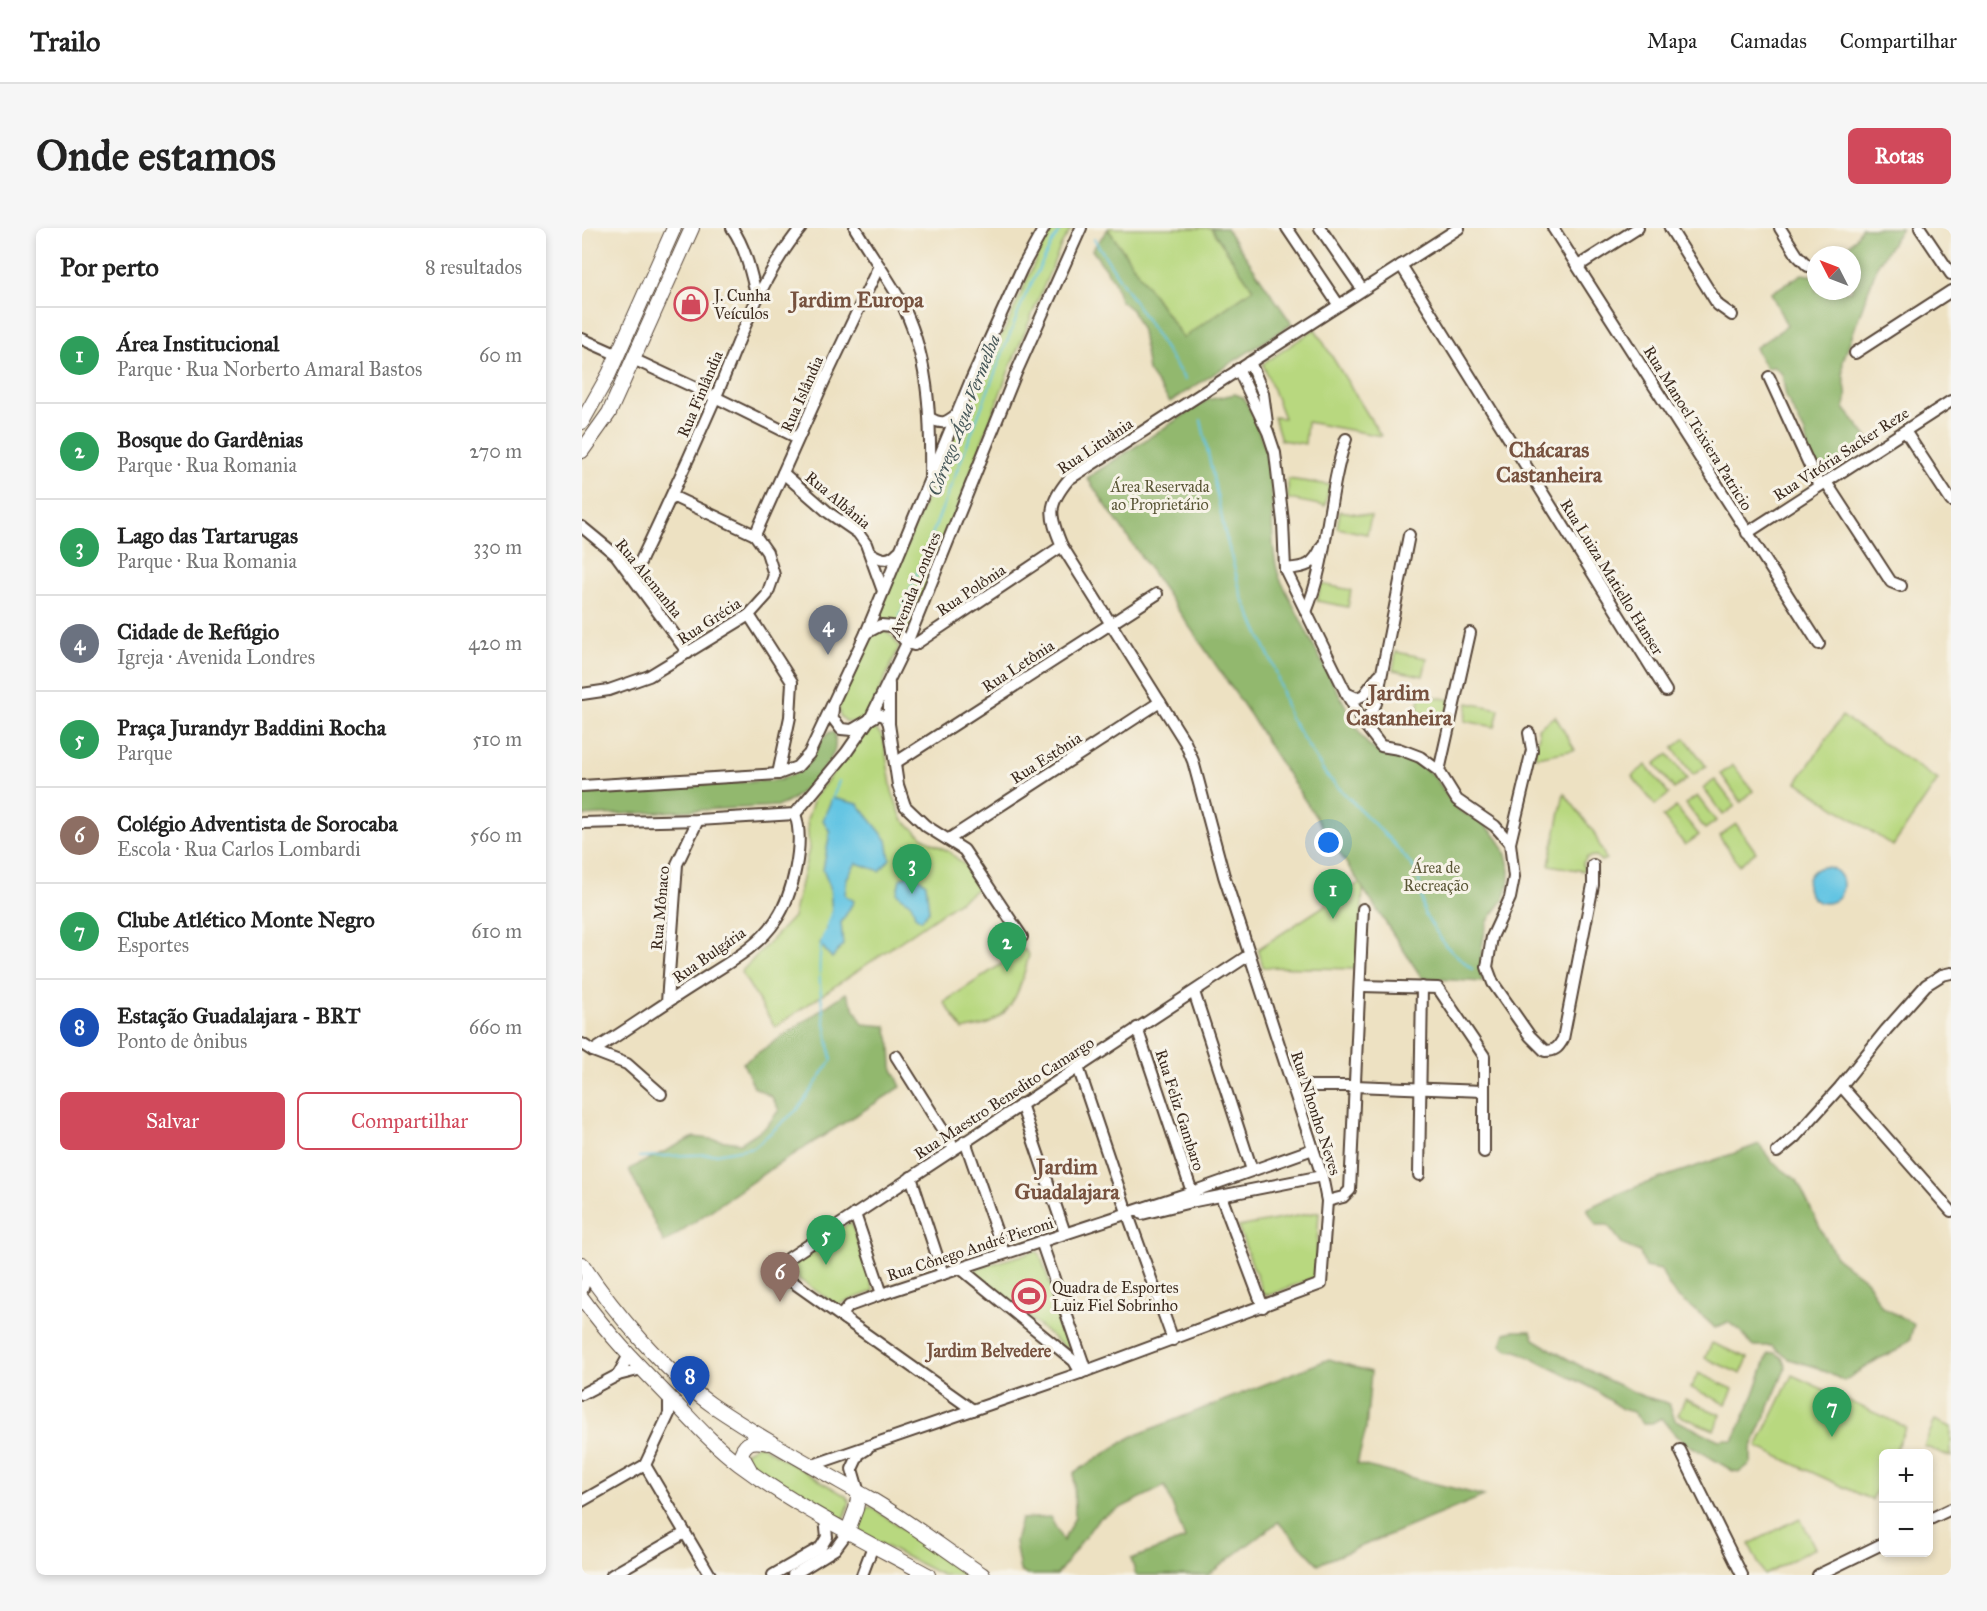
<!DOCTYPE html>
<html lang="pt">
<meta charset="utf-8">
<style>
:root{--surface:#fff;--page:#f6f6f6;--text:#222;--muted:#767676;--line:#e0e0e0;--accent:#d1495b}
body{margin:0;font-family:"IM FELL Great Primer",serif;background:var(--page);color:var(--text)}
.controls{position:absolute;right:18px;bottom:18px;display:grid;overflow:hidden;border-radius:9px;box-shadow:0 3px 9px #0003}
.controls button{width:54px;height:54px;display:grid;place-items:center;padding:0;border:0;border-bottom:2px solid var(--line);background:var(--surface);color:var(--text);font:30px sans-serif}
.compass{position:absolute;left:1225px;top:18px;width:54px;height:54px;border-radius:50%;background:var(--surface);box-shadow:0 3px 9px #0003;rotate:312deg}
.you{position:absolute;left:747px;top:615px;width:21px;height:21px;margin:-15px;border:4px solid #fff;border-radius:50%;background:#1a73e8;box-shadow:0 0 0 9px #1a73e833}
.badge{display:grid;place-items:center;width:39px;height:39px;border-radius:50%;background:var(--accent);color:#fff;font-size:20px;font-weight:700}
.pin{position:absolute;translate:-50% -50px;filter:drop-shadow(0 2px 3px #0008)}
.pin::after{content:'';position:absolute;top:32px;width:21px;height:18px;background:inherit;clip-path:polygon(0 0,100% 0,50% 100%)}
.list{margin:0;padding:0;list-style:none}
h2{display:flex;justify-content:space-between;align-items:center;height:78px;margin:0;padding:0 24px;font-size:26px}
h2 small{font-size:20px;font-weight:400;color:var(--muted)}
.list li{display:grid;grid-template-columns:39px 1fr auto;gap:18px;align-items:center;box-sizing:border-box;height:96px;padding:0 24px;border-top:2px solid var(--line)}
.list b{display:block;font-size:22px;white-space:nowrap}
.list p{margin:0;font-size:20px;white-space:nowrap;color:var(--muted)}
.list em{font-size:20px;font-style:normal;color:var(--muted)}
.actions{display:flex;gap:12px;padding:18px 24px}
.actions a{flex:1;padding:14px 0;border:2px solid var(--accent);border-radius:9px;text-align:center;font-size:21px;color:var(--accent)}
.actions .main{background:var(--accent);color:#fff}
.map{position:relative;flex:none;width:1369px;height:1347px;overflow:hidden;border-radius:9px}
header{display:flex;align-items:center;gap:36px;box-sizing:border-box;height:84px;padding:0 30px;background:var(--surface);border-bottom:2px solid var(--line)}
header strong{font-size:28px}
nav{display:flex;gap:33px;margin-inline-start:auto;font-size:21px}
.intro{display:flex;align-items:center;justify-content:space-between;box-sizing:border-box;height:144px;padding:0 36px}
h1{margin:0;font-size:42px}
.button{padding:15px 27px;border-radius:9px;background:var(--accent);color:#fff;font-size:21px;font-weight:700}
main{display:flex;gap:36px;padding:0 36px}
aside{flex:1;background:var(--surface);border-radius:9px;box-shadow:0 3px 9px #0003}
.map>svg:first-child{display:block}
.green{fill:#b8d87f;stroke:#7a814e;stroke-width:1.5}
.forest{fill:#92b86e;stroke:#667146;stroke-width:1.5}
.water{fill:#64c5e3;stroke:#507880;stroke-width:1.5}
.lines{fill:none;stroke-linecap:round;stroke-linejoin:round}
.stream{stroke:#64c5e3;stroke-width:2}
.minor-casing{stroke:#564537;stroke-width:14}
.major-casing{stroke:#564537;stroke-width:16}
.minor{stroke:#fff;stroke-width:10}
.major{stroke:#fff;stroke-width:14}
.labels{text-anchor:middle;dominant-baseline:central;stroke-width:6;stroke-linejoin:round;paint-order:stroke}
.poi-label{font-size:16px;fill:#3b2a1e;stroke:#f7f3e8;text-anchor:start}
.street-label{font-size:16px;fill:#3b2a1e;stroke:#f7f3e8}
.park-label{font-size:16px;fill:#5a5636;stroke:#f7f3e8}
.water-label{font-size:18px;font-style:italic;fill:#475859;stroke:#f7f3e8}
.neighbourhood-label{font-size:18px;font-weight:bold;fill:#77523f;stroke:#f7f3e8}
.district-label{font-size:22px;font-weight:bold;fill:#77523f;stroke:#f7f3e8}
</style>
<header>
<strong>Trailo</strong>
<nav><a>Mapa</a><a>Camadas</a><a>Compartilhar</a></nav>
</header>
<div class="intro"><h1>Onde estamos</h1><a class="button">Rotas</a></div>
<main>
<aside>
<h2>Por perto<small>8 resultados</small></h2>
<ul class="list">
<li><span class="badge" style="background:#2e9e5b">1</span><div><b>Área Institucional</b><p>Parque · Rua Norberto Amaral Bastos</p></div><em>60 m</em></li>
<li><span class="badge" style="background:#2e9e5b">2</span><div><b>Bosque do Gardênias</b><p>Parque · Rua Romania</p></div><em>270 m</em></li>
<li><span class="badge" style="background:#2e9e5b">3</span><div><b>Lago das Tartarugas</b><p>Parque · Rua Romania</p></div><em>330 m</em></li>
<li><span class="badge" style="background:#6b7280">4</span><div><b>Cidade de Refúgio</b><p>Igreja · Avenida Londres</p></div><em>420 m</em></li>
<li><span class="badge" style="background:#2e9e5b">5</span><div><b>Praça Jurandyr Baddini Rocha</b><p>Parque</p></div><em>510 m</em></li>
<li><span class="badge" style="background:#8d6e63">6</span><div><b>Colégio Adventista de Sorocaba</b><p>Escola · Rua Carlos Lombardi</p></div><em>560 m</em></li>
<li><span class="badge" style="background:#2e9e5b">7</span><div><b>Clube Atlético Monte Negro</b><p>Esportes</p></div><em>610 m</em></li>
<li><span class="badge" style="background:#1a4fb4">8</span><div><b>Estação Guadalajara - BRT</b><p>Ponto de ônibus</p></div><em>660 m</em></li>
</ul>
<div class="actions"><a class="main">Salvar</a><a>Compartilhar</a></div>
</aside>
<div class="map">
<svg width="1369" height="1347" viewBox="0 0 1369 1347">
<rect width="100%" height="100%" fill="#f7f3e8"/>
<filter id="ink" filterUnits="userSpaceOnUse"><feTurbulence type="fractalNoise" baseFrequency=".0167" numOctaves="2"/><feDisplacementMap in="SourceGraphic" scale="12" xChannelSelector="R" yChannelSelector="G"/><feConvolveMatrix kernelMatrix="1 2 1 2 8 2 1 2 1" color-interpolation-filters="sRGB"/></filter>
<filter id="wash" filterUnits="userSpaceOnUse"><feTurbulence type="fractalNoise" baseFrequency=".008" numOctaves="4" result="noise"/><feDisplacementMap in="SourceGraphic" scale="24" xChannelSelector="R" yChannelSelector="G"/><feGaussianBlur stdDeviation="1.35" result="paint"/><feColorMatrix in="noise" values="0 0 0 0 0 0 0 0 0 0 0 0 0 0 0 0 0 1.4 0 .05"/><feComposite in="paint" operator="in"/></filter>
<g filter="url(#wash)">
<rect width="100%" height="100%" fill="#ede1c2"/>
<g class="green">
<polygon points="471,0 490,0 479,17 427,142 325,413 310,397 290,399 393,155 424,99 459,20"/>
<polygon points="527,0 629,0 671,61 601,110 526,1"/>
<polygon points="733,101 799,208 725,194 723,216 699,212 692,189 702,190 681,136"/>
<polygon points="706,251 748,257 743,278 706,271"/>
<polygon points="758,283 789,288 785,306 755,300"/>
<polygon points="739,356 769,362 766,379 735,373"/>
<polygon points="303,403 311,409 317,419 287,486 275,494 265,494 258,488 257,480 259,470 288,409 295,404"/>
<polygon points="814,424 845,430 841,448 811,442"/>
<polygon points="839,466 869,472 866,489 835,484"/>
<polygon points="886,475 917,481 913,499 883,493"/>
<polygon points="973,488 993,522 955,529 952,525 957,507 956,500"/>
<polygon points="1260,488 1356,552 1311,618 1215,554"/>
<polygon points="291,498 301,509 310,563 320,591 343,611 366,623 385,639 398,659 193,799 159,744 211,689 227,621 225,592 232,570 277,511"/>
<polygon points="1103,510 1124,538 1111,547 1091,520"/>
<polygon points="1086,526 1105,551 1092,561 1073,536"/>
<polygon points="1064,537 1087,566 1073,577 1050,548"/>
<polygon points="1151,537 1171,563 1159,574 1139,546"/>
<polygon points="1133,552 1153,578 1141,587 1121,560"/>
<polygon points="982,565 1011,603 1024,631 1019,633 1014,628 1005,629 1001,635 1002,643 967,637"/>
<polygon points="1115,568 1134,593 1123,601 1104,576"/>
<polygon points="1094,579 1117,607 1103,617 1081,589"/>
<polygon points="1154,596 1174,624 1157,637 1137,608"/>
<polygon points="777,655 781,660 777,741 681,739 676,721"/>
<path d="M442,721L447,727C440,753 435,781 408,795C400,799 389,799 381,802L362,774Z"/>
<polygon points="737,984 733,1049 690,1066 685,1067 681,1065 656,999"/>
<polygon points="269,994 292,1063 255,1077 208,1045 204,1040 205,1035"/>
<polygon points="454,1023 458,1026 489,1117 484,1120 393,1046 393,1042 396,1040"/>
<polygon points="1130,1115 1166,1130 1159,1146 1123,1130"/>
<polygon points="1116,1145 1151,1161 1144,1176 1109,1160"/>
<polygon points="1210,1147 1324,1199 1312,1225 1302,1226 1301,1247 1290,1272 1175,1219"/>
<polygon points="1103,1171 1139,1187 1132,1202 1096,1187"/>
<polygon points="1353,1192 1369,1199 1369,1229 1342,1218"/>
<polygon points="176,1216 264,1268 268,1274 261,1294 167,1237 163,1224"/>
<polygon points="289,1279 389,1347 360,1347 285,1309 274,1300 279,1281"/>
<polygon points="1218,1290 1233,1320 1182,1347 1167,1316"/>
</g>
<g class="forest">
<polygon points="629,0 644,0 710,96 588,174 566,143 560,103 550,82 538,72 532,53 510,22 526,1 601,110 671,61"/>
<path d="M1279,0H1320L1295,38L1261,133C1258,152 1269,162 1262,180L1290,215L1242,246L1233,242L1227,229L1223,205L1204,169L1200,146L1192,139L1184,140L1173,120L1205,98L1189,65L1220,46L1234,48V63H1270V27H1257L1274,10Z"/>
<path d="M653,166L662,170C676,197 686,223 689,254C692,286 687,321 698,351C720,394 740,436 763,477C771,491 777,509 790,520C803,532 824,530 840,539C858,549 862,567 875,580C880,586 888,587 894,591C910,601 922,616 926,634C928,644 927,659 923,669C918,679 908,686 905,696C899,715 898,735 900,754L840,750L691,524L669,488L505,250L625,172Z"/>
<path d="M248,504L253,505C253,511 254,519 252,524C244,541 214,574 196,578L0,588V563L198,552C208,547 221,544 227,535C235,525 237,511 248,504Z"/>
<polygon points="264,765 281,796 304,798 309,818 310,839 319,859 187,942 82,1015 47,941 112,909 159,915 185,898 197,882 190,869 172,859 161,835"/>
<path d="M1177,916L1190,934L1215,952L1241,1006L1255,1030L1284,1052L1300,1079L1332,1096L1328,1111L1316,1122L1296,1131L1262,1153L1234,1139L1207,1131L1190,1118H1170L1159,1104L1146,1094L1133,1100C1122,1088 1111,1081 1098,1071C1089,1064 1084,1053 1079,1042L1063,1039L1058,1024L1041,1017L1026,997H1014L1005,981C1059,952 1120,939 1177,916Z"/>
<path d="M931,1103H949L952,1111C985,1132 1020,1150 1056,1166C1066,1171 1077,1171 1087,1176L1093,1192L1137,1212L1145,1211L1151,1213L1172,1166L1186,1126L1193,1125L1200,1130L1204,1139L1169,1221V1235L1158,1244L1151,1243L1102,1214L1093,1207L1079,1190L1070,1195H1061L1051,1184L1040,1181L1010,1160L935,1123L926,1122L919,1117L923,1105Z"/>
<polygon points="747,1131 789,1144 784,1201 775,1236 902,1268 736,1336 696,1294 626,1347 554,1347 549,1331 603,1311 583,1258 516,1291 475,1347 445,1347 438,1343 433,1314 439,1291 468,1289 481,1313 493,1289 492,1245 549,1209"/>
</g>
<g class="water">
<polygon points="250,570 276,576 305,612 308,631 298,643 274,635 265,650 263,667 272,673 259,695 261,717 250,730 238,716 250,687 248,659 241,642 248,604 241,592"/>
<circle cx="1243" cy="657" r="18"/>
<path d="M330,644L344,656L347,683L339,692L333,688C329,668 324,677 315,665L318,651Z"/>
</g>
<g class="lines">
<g class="stream">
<polyline points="512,11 603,152"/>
<polyline points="619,192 643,305 660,369 693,441 707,488 744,547 813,617 836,645 842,685 863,717 890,741"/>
<polyline points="318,389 442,70 471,13 480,0"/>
<polyline points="250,572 257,553"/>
<polyline points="245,699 250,685"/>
<path d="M57,929L134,926L172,919L216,881L250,832C243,799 230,735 243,704"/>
</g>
</g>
</g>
<g filter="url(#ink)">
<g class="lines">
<defs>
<g id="minor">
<path d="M150,0C164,20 169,46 175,70"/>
<path d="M273,0C287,23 303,46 317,70C347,126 349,187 348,249"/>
<polyline points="705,0 756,76"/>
<polyline points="738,0 780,61"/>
<polyline points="971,0 1237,416"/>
<polyline points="1088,0 1136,77 1150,87"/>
<polyline points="1198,0 1215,27 1226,38"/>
<polyline points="1338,0 1369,46"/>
<polyline points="819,37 1084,463"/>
<polyline points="996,38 1056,0"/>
<polyline points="0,111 36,127"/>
<polyline points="1273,125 1369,63"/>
<polyline points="51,131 133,169 216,210"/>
<polyline points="668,134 681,165 685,195"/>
<path d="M656,141L686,204L693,225L701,294L703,341L764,465L783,497L799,518L817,521L838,529L857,543L875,572L913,598L928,615L932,649L928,670L910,709L905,739L911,755L934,788L948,808L963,823C973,823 976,820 981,811L1011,657V637"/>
<polyline points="1187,149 1237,258"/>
<path d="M348,190C360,197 364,195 374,187"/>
<polyline points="1323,203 1369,273"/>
<polyline points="201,245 247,285 276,305 284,316 301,363"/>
<polyline points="1244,254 1309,354 1319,358"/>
<polyline points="0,299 34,327 106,425"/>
<polyline points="1165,305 1369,173"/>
<polyline points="173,307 244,149 297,38"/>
<path d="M288,325C299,332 307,334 316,324"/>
<path d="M703,341C723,339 731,339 740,318"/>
<path d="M51,349C80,289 108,228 135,166C159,109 179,48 219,0"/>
<path d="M724,384C747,328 745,267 764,211"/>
<polyline points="167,387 210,454 208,489 196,546"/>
<polyline points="284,405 299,397 310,398 325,415 332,417 480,318"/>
<polyline points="307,456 307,496 316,557 323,578 344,598 382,622 440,709"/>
<polyline points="764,465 775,470 782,467 797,447"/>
<polyline points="0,466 27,462 67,448 167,387 185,367 192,347 185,324 173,307 90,268"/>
<polyline points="251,481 250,489 259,501 270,502 297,486 304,489 307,496"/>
<polyline points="783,497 794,475 827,307"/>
<polyline points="313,535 575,366"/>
<polyline points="857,543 888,405"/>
<polyline points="0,558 196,546 215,539 227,526 284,405 389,152 440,40 462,0"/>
<polyline points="0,595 116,592 213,586 264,525 289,489 325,415 434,145 499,0"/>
<polyline points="367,611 578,474"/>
<polyline points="928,615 950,522 947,505"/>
<polyline points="779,758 856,760 902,828 902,924"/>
<polyline points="612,764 670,942"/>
<polyline points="85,774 95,636 116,592"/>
<polyline points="555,800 612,970"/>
<polyline points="0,816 11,823 45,836 79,866"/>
<path d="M11,823C46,801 80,777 115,755C142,737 176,720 194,692C211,667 223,614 213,586"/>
<polyline points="314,828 372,920"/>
<polyline points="496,839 545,984 591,1112"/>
<polyline points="711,858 772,858 901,863"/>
<polyline points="1259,858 1369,983"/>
<polyline points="439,876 483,1005"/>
<polyline points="383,913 422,1025"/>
<polyline points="1195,924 1213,909 1259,858 1304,802 1344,757 1360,747 1369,745"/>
<polyline points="837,947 840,759"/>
<polyline points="329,949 361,1046"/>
<polyline points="639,968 681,1079"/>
<polyline points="745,973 761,969 768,962 781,681"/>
<polyline points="273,986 300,1066"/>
<polyline points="560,986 613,973 740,948"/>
<polyline points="459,1013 504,1143"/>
<polyline points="378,1040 492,1133 499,1145"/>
<polyline points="0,1063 4,1051 3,1041"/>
<polyline points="263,1091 262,1084 267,1078 300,1066 610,964 731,921"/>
<polyline points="47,1127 36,1147 60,1141"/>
<polyline points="0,1166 36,1147"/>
<polyline points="391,1182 205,1050 199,1045 198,1036 667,727"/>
<polyline points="1098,1222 1160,1347"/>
<polyline points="63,1237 128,1347"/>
<path d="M228,1238L504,1143L739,1056L745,973L740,948L642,648L611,533L603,514L480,318C467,287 465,277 487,251L877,0"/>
<polyline points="277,1265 270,1241 277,1226 285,1221"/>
<polyline points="0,1273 63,1237 87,1186 87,1169"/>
<polyline points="1346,1292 1369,1281"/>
<polyline points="30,1347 103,1305"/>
<polyline points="191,1347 239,1319 245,1309 243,1291"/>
<polyline points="211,1347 253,1321 265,1305"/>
<polyline points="280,1347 291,1318"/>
<polyline points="1236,1347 1302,1315"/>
</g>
<g id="major">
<polyline points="0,194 27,146 92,0"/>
<polyline points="0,223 27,185 110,0"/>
<path d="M0,1036C32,1084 83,1144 130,1177C180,1211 234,1240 287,1270C327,1293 363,1322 401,1347"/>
<path d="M0,1070C28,1109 61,1142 94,1176C114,1197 134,1219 157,1236C216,1280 282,1312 346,1347"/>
<path d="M168,1242L159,1226C164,1212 173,1212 186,1215"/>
<polyline points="265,1305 274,1281 277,1265"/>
</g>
</defs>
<use href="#minor" class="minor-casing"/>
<use href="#major" class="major-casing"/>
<use href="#minor" class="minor"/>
<use href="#major" class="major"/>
</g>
</g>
<defs>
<symbol id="shop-ring" viewBox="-11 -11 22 22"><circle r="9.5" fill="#f7f3e8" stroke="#d1495b" stroke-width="1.5"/><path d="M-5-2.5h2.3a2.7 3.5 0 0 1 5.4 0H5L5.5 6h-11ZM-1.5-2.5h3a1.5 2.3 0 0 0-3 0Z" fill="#d1495b"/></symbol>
<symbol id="stadium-ring" viewBox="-11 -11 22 22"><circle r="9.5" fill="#f7f3e8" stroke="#d1495b" stroke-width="1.5"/><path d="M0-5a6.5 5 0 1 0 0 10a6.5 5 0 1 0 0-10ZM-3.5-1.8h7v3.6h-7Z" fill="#d1495b"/></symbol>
</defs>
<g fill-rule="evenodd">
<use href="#shop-ring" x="90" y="57" width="38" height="38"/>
<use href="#stadium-ring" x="428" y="1049" width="38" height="38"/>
</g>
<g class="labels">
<g class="poi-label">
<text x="132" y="67">J. Cunha<tspan x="132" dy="18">Veículos</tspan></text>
<text x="470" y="1059">Quadra de Esportes<tspan x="470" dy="18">Luiz Fiel Sobrinho</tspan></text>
</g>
<g class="street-label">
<text transform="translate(118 166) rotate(-67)">Rua Finlândia</text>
<text transform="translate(220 166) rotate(-66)">Rua Islândia</text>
<text transform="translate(1116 200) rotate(58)">Rua Manoel Teixiera Patricio</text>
<text transform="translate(513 218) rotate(-34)">Rua Lituânia</text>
<text transform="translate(1259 226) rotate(-33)">Rua Vitória Sacker Reze</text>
<text transform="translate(256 272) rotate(40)">Rua Albânia</text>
<text transform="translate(1030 349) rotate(58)">Rua Luiza Matiello Hanser</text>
<text transform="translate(67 350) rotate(51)">Rua Alemanha</text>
<text transform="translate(333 356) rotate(-68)">Avenida Londres</text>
<text transform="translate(389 362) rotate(-34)">Rua Polônia</text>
<text transform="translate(127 393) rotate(-33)">Rua Grécia</text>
<text transform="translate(436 438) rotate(-33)">Rua Letônia</text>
<text transform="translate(464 530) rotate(-33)">Rua Estônia</text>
<text transform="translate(78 680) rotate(-85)">Rua Mônaco</text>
<text transform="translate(127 727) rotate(-35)">Rua Bulgária</text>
<text transform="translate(422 870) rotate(-33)">Rua Maestro Benedito Camargo</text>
<text transform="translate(598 882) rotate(72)">Rua Feliz Gambaro</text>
<text transform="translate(734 885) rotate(72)">Rua Nhonho Neves</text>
<text transform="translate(388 1021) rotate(-18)">Rua Cônego André Pieroni</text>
</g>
<g class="park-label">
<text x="578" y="258">Área Reservada<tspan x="578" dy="18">ao Proprietário</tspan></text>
<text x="854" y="639">Área de<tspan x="854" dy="18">Recreação</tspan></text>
</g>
<g class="water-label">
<text transform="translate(382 187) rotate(-69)">Córrego Água Vermelha</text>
</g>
<g class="neighbourhood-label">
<text x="407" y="1123">Jardim Belvedere</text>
</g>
<g class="district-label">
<text x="275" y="71">Jardim Europa</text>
<text x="967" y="221">Chácaras<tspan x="967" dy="25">Castanheira</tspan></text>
<text x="817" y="464">Jardim<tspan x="817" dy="25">Castanheira</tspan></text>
<text x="485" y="938">Jardim<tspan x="485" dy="25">Guadalajara</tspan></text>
</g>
</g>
</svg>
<div class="controls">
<button>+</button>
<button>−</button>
</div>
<svg class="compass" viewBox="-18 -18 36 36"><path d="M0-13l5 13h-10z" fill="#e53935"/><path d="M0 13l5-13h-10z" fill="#767676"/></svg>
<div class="you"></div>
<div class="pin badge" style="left:751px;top:691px;background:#2e9e5b">1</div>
<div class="pin badge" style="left:425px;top:744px;background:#2e9e5b">2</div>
<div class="pin badge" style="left:330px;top:666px;background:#2e9e5b">3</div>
<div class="pin badge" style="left:246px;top:427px;background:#6b7280">4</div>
<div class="pin badge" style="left:244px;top:1037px;background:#2e9e5b">5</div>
<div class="pin badge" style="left:198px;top:1074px;background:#8d6e63">6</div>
<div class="pin badge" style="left:1250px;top:1209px;background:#2e9e5b">7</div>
<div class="pin badge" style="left:108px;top:1178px;background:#1a4fb4">8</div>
</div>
</main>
